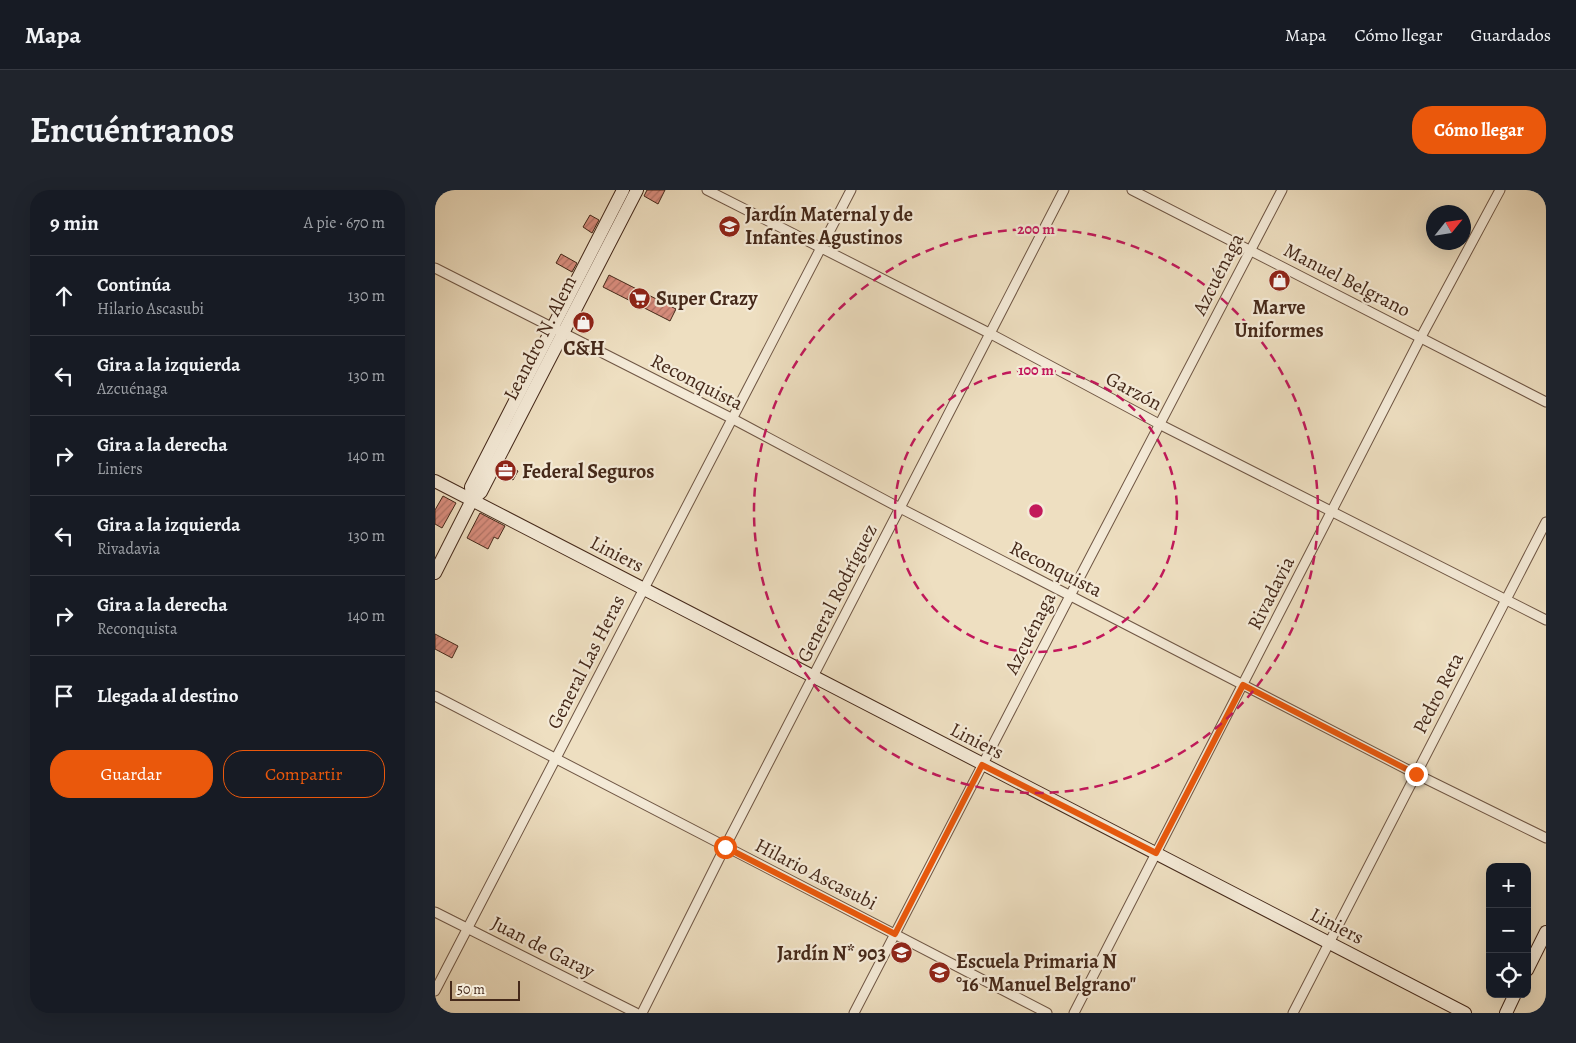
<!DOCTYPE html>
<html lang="es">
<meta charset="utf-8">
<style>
:root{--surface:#171b24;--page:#20242c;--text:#f1f3f6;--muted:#9ea1a6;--line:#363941;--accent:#ea580c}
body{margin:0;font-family:Alegreya,serif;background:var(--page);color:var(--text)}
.controls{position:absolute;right:15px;bottom:15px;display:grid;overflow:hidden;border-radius:10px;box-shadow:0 5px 20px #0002}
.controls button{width:45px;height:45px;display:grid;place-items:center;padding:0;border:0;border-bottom:1px solid var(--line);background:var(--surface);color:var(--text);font:25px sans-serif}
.compass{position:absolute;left:991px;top:15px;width:45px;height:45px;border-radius:50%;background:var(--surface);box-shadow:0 5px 20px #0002;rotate:60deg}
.scale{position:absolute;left:15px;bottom:12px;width:70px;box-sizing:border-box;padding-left:5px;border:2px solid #45291a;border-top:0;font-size:14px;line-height:18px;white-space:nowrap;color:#45291a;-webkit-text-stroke:4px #f4ead7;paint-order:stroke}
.stop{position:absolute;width:15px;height:15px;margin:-11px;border:4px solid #ea580c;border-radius:50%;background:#fff}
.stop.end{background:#ea580c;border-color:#fff;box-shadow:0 1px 5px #0008}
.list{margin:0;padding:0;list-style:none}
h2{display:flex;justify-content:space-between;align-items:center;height:65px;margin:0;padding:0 20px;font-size:21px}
h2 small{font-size:16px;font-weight:400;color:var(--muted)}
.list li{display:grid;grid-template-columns:32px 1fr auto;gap:15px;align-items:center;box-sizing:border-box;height:80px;padding:0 20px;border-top:1px solid var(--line)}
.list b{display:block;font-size:19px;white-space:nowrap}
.list p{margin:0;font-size:16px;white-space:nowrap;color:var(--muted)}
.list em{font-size:16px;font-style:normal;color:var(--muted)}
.actions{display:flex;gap:10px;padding:15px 20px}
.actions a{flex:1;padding:11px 0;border:1px solid var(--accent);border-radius:20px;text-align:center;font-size:18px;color:var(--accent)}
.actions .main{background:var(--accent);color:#fff}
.icon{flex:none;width:28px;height:28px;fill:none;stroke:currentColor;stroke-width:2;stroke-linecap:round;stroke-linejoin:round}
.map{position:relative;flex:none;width:1111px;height:823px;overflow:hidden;border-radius:20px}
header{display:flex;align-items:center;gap:30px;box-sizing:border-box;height:70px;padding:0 25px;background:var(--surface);border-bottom:1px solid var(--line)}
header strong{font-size:24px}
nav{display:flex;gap:28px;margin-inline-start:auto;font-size:18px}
.intro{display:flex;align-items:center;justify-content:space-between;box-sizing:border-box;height:120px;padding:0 30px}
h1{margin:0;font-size:35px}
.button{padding:12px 22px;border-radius:20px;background:var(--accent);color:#fff;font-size:18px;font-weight:700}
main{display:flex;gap:30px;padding:0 30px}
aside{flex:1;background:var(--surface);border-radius:20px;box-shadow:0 5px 20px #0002}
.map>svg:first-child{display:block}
.building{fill:url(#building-hatch);stroke:#45291a}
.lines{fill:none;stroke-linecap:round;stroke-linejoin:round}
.street-casing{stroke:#6f5644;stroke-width:11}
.secondary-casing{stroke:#45291a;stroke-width:14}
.street{stroke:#f4ead7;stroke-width:9}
.secondary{stroke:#f4ead7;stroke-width:12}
.route{stroke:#ea580c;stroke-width:6}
.ring{fill:none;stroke:#c2185b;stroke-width:2.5;stroke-dasharray:9 6}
.labels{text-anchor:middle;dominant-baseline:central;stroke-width:4.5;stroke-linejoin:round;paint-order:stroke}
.poi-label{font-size:20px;font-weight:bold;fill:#45291a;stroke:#f4ead7;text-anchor:start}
.street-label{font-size:20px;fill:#45291a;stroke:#f4ead7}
.centre{fill:#c2185b;stroke:#f4ead7;stroke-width:2.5}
.ring-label{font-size:15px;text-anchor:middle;font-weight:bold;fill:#c2185b;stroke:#f4ead7;stroke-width:4.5;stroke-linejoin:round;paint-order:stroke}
</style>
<header>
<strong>Mapa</strong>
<nav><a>Mapa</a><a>Cómo llegar</a><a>Guardados</a></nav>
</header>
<div class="intro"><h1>Encuéntranos</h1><a class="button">Cómo llegar</a></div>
<main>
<aside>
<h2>9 min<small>A pie · 670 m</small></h2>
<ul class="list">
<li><svg class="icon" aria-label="ahead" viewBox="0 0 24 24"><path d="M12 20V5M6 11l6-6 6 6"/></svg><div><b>Continúa</b><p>Hilario Ascasubi</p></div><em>130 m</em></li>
<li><svg class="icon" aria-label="left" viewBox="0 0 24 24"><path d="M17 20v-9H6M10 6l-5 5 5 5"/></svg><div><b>Gira a la izquierda</b><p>Azcuénaga</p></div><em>130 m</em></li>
<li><svg class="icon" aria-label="right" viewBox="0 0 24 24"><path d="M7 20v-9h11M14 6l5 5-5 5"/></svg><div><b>Gira a la derecha</b><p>Liniers</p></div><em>140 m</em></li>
<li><svg class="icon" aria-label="left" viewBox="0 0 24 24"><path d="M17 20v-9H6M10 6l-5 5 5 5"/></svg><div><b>Gira a la izquierda</b><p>Rivadavia</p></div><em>130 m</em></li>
<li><svg class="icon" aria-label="right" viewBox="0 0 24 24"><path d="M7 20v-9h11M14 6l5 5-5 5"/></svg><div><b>Gira a la derecha</b><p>Reconquista</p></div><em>140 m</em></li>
<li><svg class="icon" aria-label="arrive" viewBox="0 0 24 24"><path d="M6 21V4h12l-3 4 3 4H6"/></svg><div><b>Llegada al destino</b></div></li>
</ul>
<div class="actions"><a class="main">Guardar</a><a>Compartir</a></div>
</aside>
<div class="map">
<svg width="1111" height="823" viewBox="0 0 1111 823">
<defs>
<pattern id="building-hatch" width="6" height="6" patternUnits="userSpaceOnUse" patternTransform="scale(1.25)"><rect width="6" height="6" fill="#d88d7d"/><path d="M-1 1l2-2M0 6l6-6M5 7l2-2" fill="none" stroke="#b17366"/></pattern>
</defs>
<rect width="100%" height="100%" fill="#eedfc1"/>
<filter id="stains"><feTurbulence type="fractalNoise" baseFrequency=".004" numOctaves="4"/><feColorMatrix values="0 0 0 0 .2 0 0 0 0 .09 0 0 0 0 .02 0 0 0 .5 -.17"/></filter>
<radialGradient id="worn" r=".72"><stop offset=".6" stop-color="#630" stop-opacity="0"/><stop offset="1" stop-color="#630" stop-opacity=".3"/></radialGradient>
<g class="building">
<polygon points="212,0 230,0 223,14 209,6"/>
<polygon points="155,25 164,30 157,43 148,37"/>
<polygon points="126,64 142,73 137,82 121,73"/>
<polygon points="174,85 241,119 235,131 168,97"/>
<polygon points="147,126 155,131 149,141 144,138 143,134"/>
<polygon points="71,275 83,281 78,290 67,283"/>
<polygon points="8,306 21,313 7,338 0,334 0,320"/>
<polygon points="45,323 70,336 63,349 59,347 53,359 32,348"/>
<polygon points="0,444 23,456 17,468 0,459"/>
</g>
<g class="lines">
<defs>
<g id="street">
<polyline points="272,0 556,144 726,235 1111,430"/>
<polyline points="697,0 1111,212"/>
<polyline points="1109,0 1111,1"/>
<polyline points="0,78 298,229 465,318 981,584 1111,648"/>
<polyline points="0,506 612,823"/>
<polyline points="0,722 201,823"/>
<polyline points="0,801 416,0"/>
<polyline points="207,823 290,657 629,0"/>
<path d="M419,823C561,548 703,274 847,0"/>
<polyline points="639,823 986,147 1065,0"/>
<polyline points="858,823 1111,332"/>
</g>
<g id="secondary">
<polyline points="0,291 1030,823"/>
<polyline points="37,310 36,297 188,0"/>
<polyline points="0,383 37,310 46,302 202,0"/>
<polyline points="1092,780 1111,742"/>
<polyline points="1071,823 1080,804"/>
</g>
</defs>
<use href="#street" class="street-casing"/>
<use href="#secondary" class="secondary-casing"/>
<use href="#street" class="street"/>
<use href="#secondary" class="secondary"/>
</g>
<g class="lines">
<polyline class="route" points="290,657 460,744 547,575 721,663 808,495 981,584"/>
</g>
<g class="ring">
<circle cx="601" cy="321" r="141"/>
<circle cx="601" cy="321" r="282"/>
</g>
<defs>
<symbol id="school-disc" viewBox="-11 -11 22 22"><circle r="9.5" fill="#8f2418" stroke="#f4ead7"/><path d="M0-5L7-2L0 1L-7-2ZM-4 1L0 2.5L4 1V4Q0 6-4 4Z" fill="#fff"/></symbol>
<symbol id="shop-disc" viewBox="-11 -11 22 22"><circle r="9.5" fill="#8f2418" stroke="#f4ead7"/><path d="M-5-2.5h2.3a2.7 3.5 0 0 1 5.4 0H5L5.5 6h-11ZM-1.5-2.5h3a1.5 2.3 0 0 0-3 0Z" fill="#fff"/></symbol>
<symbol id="supermarket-disc" viewBox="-11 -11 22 22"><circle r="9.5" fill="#8f2418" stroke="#f4ead7"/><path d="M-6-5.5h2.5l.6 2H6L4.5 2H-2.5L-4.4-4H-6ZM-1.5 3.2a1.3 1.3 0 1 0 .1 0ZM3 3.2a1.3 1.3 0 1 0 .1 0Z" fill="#fff"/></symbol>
<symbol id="office-disc" viewBox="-11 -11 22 22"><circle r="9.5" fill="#8f2418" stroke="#f4ead7"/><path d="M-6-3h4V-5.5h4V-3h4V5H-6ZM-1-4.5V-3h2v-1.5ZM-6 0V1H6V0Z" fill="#fff"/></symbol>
</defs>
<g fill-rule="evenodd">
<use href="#school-disc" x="282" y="24" width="25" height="25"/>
<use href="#shop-disc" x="832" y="78" width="25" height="25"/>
<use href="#supermarket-disc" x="192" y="96" width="25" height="25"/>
<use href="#shop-disc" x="136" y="120" width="25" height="25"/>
<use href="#office-disc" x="58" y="268" width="25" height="25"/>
<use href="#school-disc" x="454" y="750" width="25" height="25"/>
<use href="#school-disc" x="492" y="770" width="25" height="25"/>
</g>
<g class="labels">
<g class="poi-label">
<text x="310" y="24">Jardín Maternal y de<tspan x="310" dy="23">Infantes Agustinos</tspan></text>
<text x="221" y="108">Super Crazy</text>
<text x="844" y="117" text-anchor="middle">Marve<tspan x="844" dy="23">Uniformes</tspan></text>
<text x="149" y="158" text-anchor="middle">C&amp;H</text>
<text x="87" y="281">Federal Seguros</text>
<text x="451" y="763" text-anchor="end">Jardín N* 903</text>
<text x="521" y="771">Escuela Primaria N<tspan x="521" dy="23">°16 "Manuel Belgrano"</tspan></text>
</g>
<g class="street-label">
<text transform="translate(783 84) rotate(-63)">Azcuénaga</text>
<text transform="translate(912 90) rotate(27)">Manuel Belgrano</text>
<text transform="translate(105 148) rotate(-63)">Leandro N. Alem</text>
<text transform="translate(262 192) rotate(27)">Reconquista</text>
<text transform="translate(699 201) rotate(28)">Garzón</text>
<text transform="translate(182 364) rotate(27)">Liniers</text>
<text transform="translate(621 379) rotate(27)">Reconquista</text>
<text transform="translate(402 403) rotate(-63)">General Rodríguez</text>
<text transform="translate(836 403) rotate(-63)">Rivadavia</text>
<text transform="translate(595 443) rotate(-63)">Azcuénaga</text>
<text transform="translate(151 472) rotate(-63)">General Las Heras</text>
<text transform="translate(1003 503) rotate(-63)">Pedro Reta</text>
<text transform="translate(542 551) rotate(27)">Liniers</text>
<text transform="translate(381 684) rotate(27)">Hilario Ascasubi</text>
<text transform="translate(902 736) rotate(27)">Liniers</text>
<text transform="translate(108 757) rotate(27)">Juan de Garay</text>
</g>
</g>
<circle cx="601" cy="321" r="8" class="centre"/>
<g class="ring-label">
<text x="601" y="44">200 m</text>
<text x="601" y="185">100 m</text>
</g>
<rect width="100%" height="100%" filter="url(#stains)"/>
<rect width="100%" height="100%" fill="url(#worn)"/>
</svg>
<div class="controls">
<button>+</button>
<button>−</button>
<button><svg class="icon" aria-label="locate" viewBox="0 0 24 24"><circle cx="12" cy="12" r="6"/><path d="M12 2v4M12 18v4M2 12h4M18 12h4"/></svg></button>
</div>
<svg class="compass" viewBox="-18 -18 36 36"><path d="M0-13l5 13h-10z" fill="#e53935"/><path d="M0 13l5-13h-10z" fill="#9ea1a6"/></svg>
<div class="scale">50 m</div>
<div class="stop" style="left:290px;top:657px"></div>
<div class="stop end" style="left:981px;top:584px"></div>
</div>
</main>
